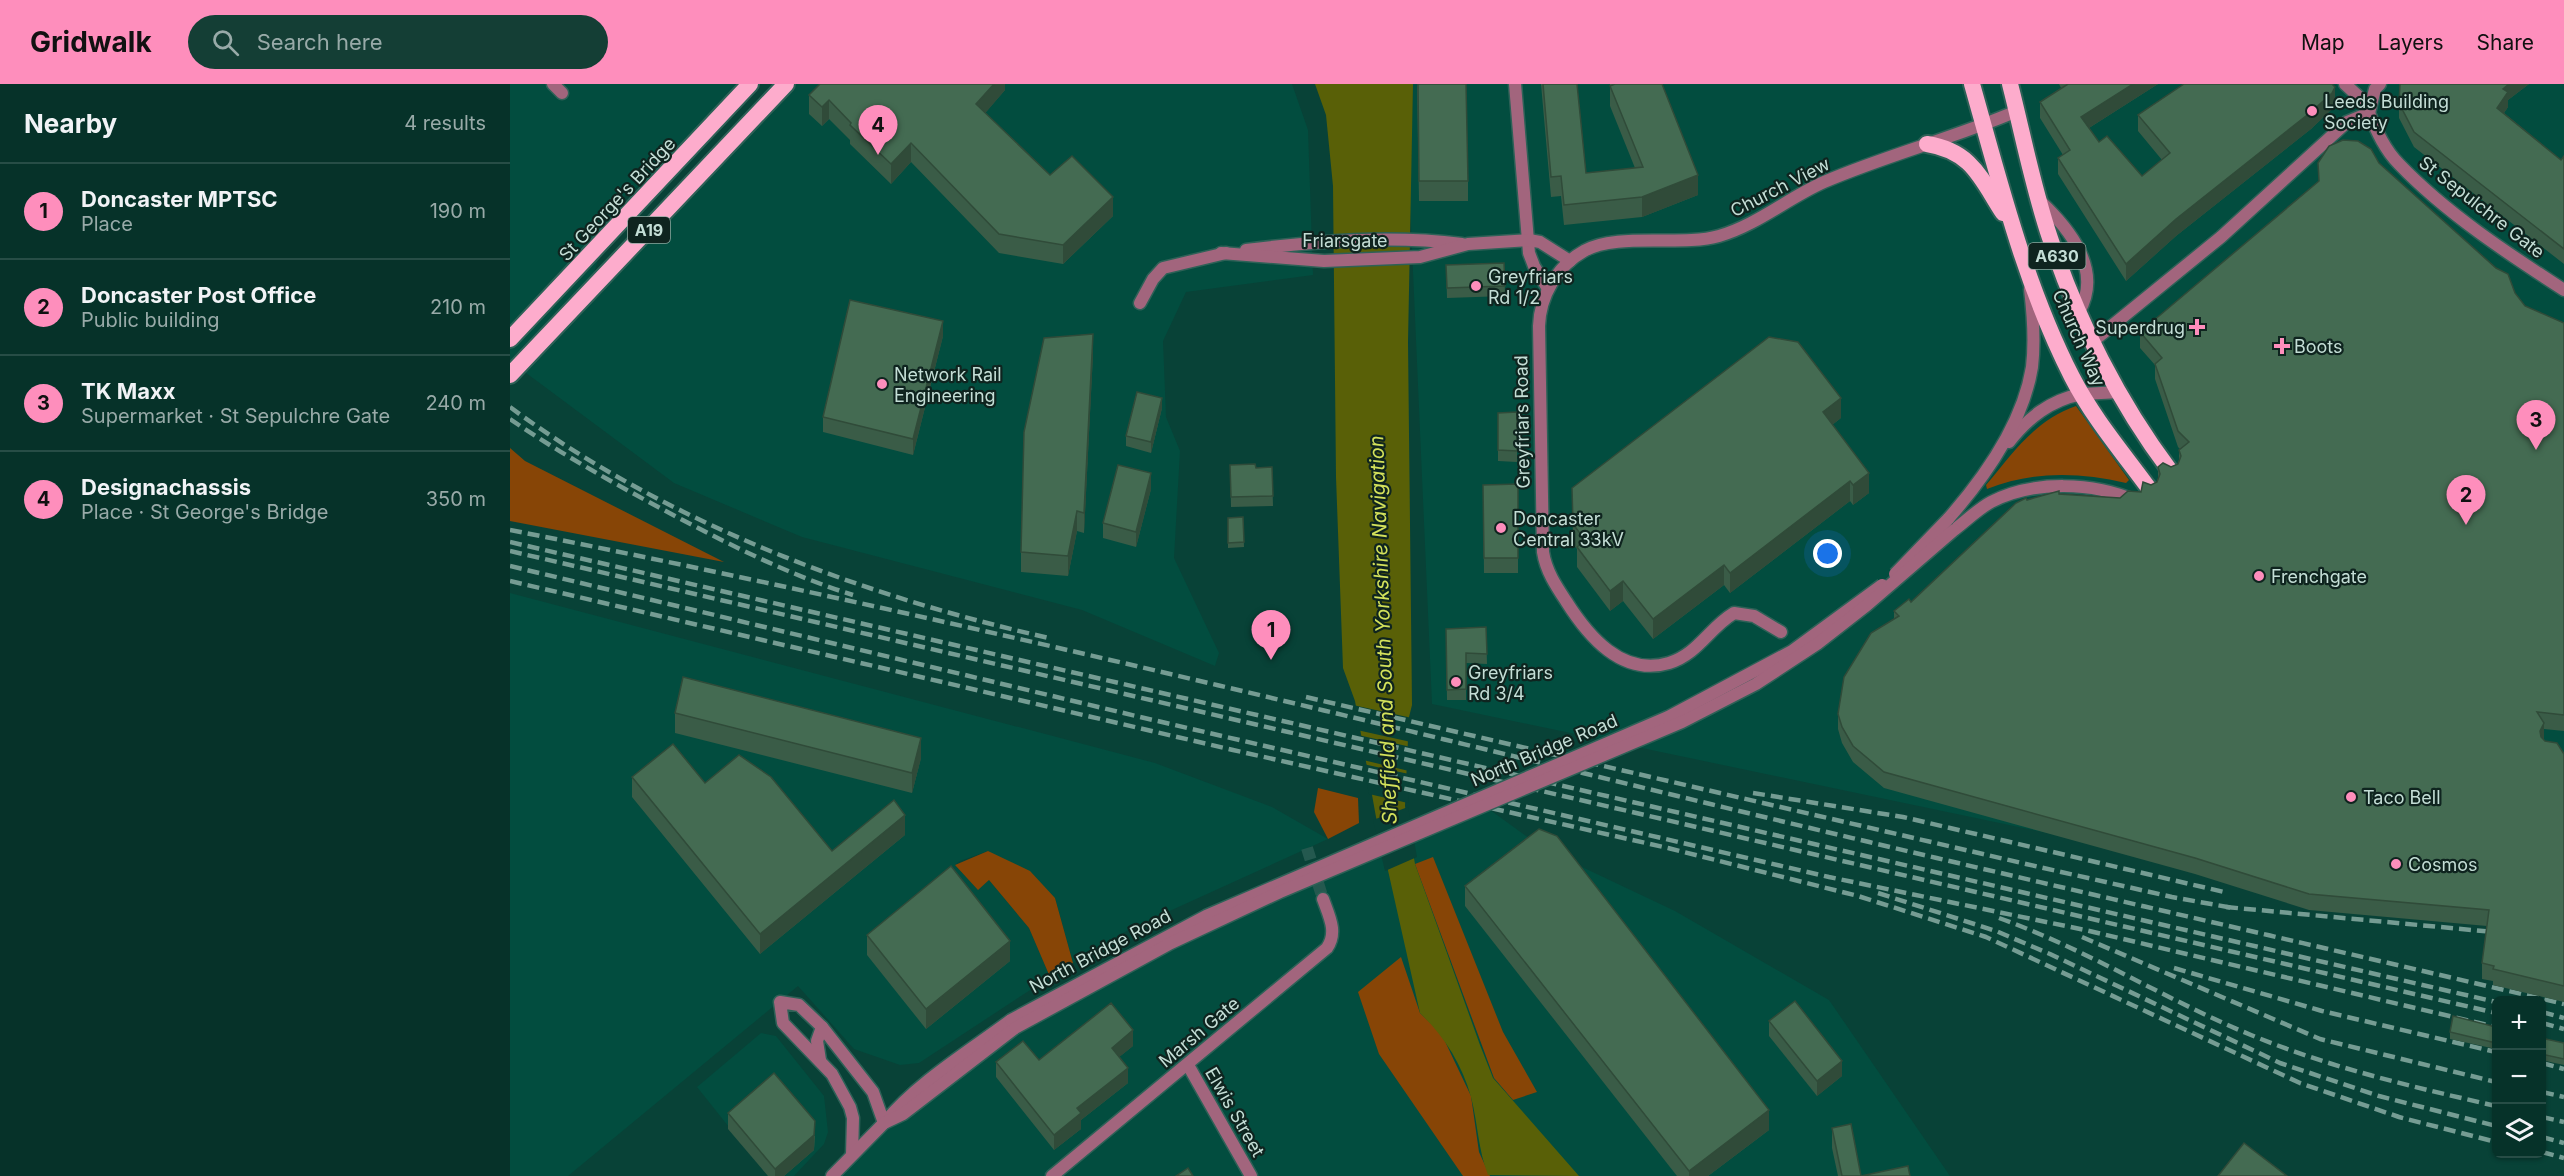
<!DOCTYPE html>
<meta charset="utf-8">
<style>
:root{--surface:#063229;--page:#143e35;--text:#f1f3f6;--muted:#98aaa8;--line:#274d46;--accent:#fe8ebc}
body{margin:0;font-family:Inter,sans-serif;background:var(--page);color:var(--text)}
.controls{position:absolute;right:18px;bottom:18px;display:grid;overflow:hidden;border-radius:9px;box-shadow:0 2px 4px #0004}
.controls button{width:54px;height:54px;display:grid;place-items:center;padding:0;border:0;border-bottom:2px solid var(--line);background:var(--surface);color:var(--text);font:30px sans-serif}
.you{position:absolute;left:1318px;top:470px;width:21px;height:21px;margin:-15px;border:4px solid #fff;border-radius:50%;background:#1a73e8;box-shadow:0 0 0 9px #1a73e833}
.badge{display:grid;place-items:center;width:39px;height:39px;border-radius:50%;background:var(--accent);color:#111;font-size:20px;font-weight:700}
.pin{position:absolute;translate:-50% -50px;filter:drop-shadow(0 2px 3px #0008)}
.pin::after{content:'';position:absolute;top:32px;width:21px;height:18px;background:inherit;clip-path:polygon(0 0,100% 0,50% 100%)}
.list{margin:0;padding:0;list-style:none}
h2{display:flex;justify-content:space-between;align-items:center;height:78px;margin:0;padding:0 24px;font-size:26px}
h2 small{font-size:20px;font-weight:400;color:var(--muted)}
.list li{display:grid;grid-template-columns:39px 1fr auto;gap:18px;align-items:center;box-sizing:border-box;height:96px;padding:0 24px;border-top:2px solid var(--line)}
.list b{display:block;font-size:22px;white-space:nowrap}
.list p{margin:0;font-size:20px;white-space:nowrap;color:var(--muted)}
.list em{font-size:20px;font-style:normal;color:var(--muted)}
.icon{flex:none;width:33px;height:33px;fill:none;stroke:currentColor;stroke-width:2;stroke-linecap:round;stroke-linejoin:round}
.map{position:relative;flex:none;width:2054px;height:1092px;overflow:hidden}
header{display:flex;align-items:center;gap:36px;box-sizing:border-box;height:84px;padding:0 30px;background:var(--accent);color:#111}
header strong{font-size:28px}
nav{display:flex;gap:33px;margin-inline-start:auto;font-size:21px}
.search{width:420px;height:54px;background:var(--page);display:flex;align-items:center;gap:15px;box-sizing:border-box;padding:0 21px;border-radius:33px;color:var(--muted);font-size:22px}
main{display:flex}
aside{flex:1;background:var(--surface)}
.map>svg:first-child{display:block}
.built{fill:#024d3f}
.green{fill:#874506}
.water{fill:#596007}
.pier{fill:#084237}
.lines{fill:none;stroke-linecap:round;stroke-linejoin:round}
.minor-tunnel{stroke:#24594f;stroke-width:12;stroke-dasharray:12 6;stroke-linecap:butt}
.pedestrian-casing{stroke:#2e6157;stroke-width:15}
.minor-casing{stroke:#2e6157;stroke-width:15}
.tertiary-casing{stroke:#2e6157;stroke-width:15}
.trunk-casing{stroke:#2e6157;stroke-width:20}
.pedestrian{stroke:#a2657d;stroke-width:12}
.minor{stroke:#a2657d;stroke-width:12}
.tertiary{stroke:#a2657d;stroke-width:12}
.trunk{stroke:#fdaccc;stroke-width:16}
.rail{stroke:#759c93;stroke-width:4.5;stroke-dasharray:12 6;stroke-linecap:butt}
.minor-bridge-casing{stroke:#2e6157;stroke-width:15;stroke-linecap:butt}
.tertiary-bridge-casing{stroke:#2e6157;stroke-width:15;stroke-linecap:butt}
.minor-bridge{stroke:#a2657d;stroke-width:12}
.tertiary-bridge{stroke:#a2657d;stroke-width:12}
.wall{fill:#3a5c47}
.shaded-wall{fill:#304b39}
.building{fill:#446b52;stroke:#304b39;stroke-width:1.5}
.poi-dot{fill:#fe8ebc;stroke:#0f241f;stroke-width:2}
.labels{text-anchor:middle;dominant-baseline:central;stroke-width:4.5;stroke-linejoin:round;paint-order:stroke}
.shield{fill:#0f241f;stroke:#8ea69f;stroke-width:1.5}
.shield-label{font-size:16px;font-weight:bold;fill:#c4ded6}
.poi-label{font-size:18px;fill:#c4ded6;stroke:#0f241f;text-anchor:start}
.street-label{font-size:18px;fill:#c4ded6;stroke:#0f241f}
.water-label{font-size:20px;font-style:italic;fill:#d4e25b;stroke:#0f241f}
</style>
<header>
<strong>Gridwalk</strong>
<div class="search"><svg class="icon" aria-label="search" viewBox="0 0 24 24"><circle cx="10" cy="10" r="6"/><path d="M15 15l6 6"/></svg>Search here</div>
<nav><a>Map</a><a>Layers</a><a>Share</a></nav>
</header>
<main>
<aside>
<h2>Nearby<small>4 results</small></h2>
<ul class="list">
<li><span class="badge">1</span><div><b>Doncaster MPTSC</b><p>Place</p></div><em>190 m</em></li>
<li><span class="badge">2</span><div><b>Doncaster Post Office</b><p>Public building</p></div><em>210 m</em></li>
<li><span class="badge">3</span><div><b>TK Maxx</b><p>Supermarket · St Sepulchre Gate</p></div><em>240 m</em></li>
<li><span class="badge">4</span><div><b>Designachassis</b><p>Place · St George's Bridge</p></div><em>350 m</em></li>
</ul>
</aside>
<div class="map">
<svg width="2054" height="1092" viewBox="0 0 2054 1092">
<rect width="100%" height="100%" fill="#084237"/>
<g class="built">
<polygon points="0,0 240,0 185,61 87,132 101,136 81,198 273,0 782,0 798,46 803,191 676,208 653,257 656,333 670,367 664,474 709,569 705,582 572,526 292,453 164,399 0,277"/>
<polygon points="903,0 2054,0 2054,835 1723,788 922,620 900,119"/>
<polygon points="0,509 645,679 762,723 818,755 620,845 563,879 545,814 478,767 450,777 445,781 468,805 479,796 519,844 540,893 409,979 390,981 344,965 288,902 58,1092 0,1092"/>
<polygon points="965,715 1034,765 1165,827 1319,916 1440,1092 322,1092 501,936"/>
<polygon points="251,949 266,952 314,1012 318,1048 314,1060 284,1092 258,1092 187,1003"/>
</g>
<g class="green">
<path d="M1566,322L1619,396L1616,399C1568,388 1523,387 1477,405L1476,401C1504,368 1524,337 1566,322Z"/>
<polygon points="0,364 15,377 214,478 0,437"/>
<polygon points="808,704 848,714 849,739 818,755 804,728"/>
<polygon points="478,767 520,787 545,814 563,879 540,893 519,844 479,796 468,806 445,781"/>
<polygon points="923,773 993,948 1027,1008 1003,1016 984,994 905,780"/>
<polygon points="891,873 910,929 931,949 961,1012 969,1068 980,1092 953,1092 869,970 848,908"/>
</g>
<path class="water" d="M805,0H903L898,258L902,621L899,633L895,722L905,780L970,961L983,994L1069,1092L978,1091C968,1065 968,1040 961,1013C952,980 934,952 910,929L866,733L845,617L833,584L826,393L823,102L816,31Z"/>
<g class="pier">
<polygon points="843,621 902,634 901,658 847,646"/>
<polygon points="848,651 901,663 899,687 853,676"/>
<polygon points="853,680 899,690 898,719 859,710"/>
<polygon points="898,723 907,773 875,787 863,736"/>
</g>
<g class="lines">
<polyline class="minor-tunnel" points="797,764 813,815"/>
<defs>
<g id="pedestrian">
<polyline points="1835,0 1860,23"/>
<path d="M1859,29C1867,48 1875,66 1889,80C1936,129 1997,169 2054,206"/>
<polyline points="1859,29 1865,5 1870,0"/>
<polyline points="1582,258 1711,153 1837,38 1859,29"/>
</g>
<g id="minor">
<polyline points="43,0 52,9"/>
<polyline points="1005,0 1019,169 1024,182 1038,205"/>
<path d="M1529,116C1560,145 1593,186 1569,228"/>
<path d="M736,166C808,157 880,151 952,160"/>
<polyline points="711,169 814,177 910,173 958,160 1019,156 1030,158 1060,177"/>
<polyline points="630,219 643,195 653,184 716,169"/>
<path d="M1499,358C1518,334 1540,316 1572,310"/>
<path d="M1438,435C1475,393 1513,339 1522,283C1525,258 1523,230 1520,205"/>
<path d="M1271,548L1244,532L1224,529C1199,544 1188,570 1159,579C1112,593 1078,552 1056,517C1046,502 1036,487 1033,468L1029,242C1030,212 1047,182 1074,167C1106,148 1172,163 1209,152C1247,141 1278,114 1314,98C1377,71 1444,54 1507,27"/>
<polyline points="310,976 307,957 312,943"/>
<polyline points="678,981 741,1092"/>
<path d="M374,1039C408,998 458,968 501,936"/>
<polyline points="342,1071 343,1034 340,1023 322,990 273,939 270,918 289,921 312,943 363,1008 374,1039"/>
<path d="M542,1092L817,864C828,848 819,832 813,815"/>
</g>
<g id="tertiary">
<polyline points="1572,310 1610,308"/>
<path d="M1444,446C1456,437 1468,425 1481,418C1523,396 1584,398 1626,417"/>
<polyline points="322,1092 374,1039 393,1030 505,944"/>
</g>
<g id="trunk">
<path d="M1462,0C1490,99 1515,201 1562,293C1583,334 1613,369 1640,406"/>
<path d="M1500,0C1513,51 1523,104 1540,154C1567,236 1609,319 1661,388"/>
<path d="M1417,60C1462,67 1471,95 1493,129"/>
<polyline points="0,255 240,0"/>
<polyline points="0,291 276,0"/>
</g>
</defs>
<use href="#pedestrian" class="pedestrian-casing"/>
<use href="#minor" class="minor-casing"/>
<use href="#tertiary" class="tertiary-casing"/>
<use href="#trunk" class="trunk-casing"/>
<use href="#pedestrian" class="pedestrian"/>
<use href="#minor" class="minor"/>
<use href="#tertiary" class="tertiary"/>
<use href="#trunk" class="trunk"/>
<g class="rail">
<path d="M0,323C155,438 352,512 539,554"/>
<path d="M0,335C48,368 98,396 150,424C212,457 276,490 343,511"/>
<path d="M0,446C398,524 793,621 1188,717C1476,787 1765,852 2054,920"/>
<polyline points="0,458 1986,918"/>
<polyline points="0,467 1986,929"/>
<polyline points="0,482 626,632 1319,793 1575,846 1986,943"/>
<polyline points="0,497 723,666 1158,764 1348,812 1476,853 1790,999 1889,1033 1986,1058"/>
<polyline points="796,613 1516,780 1662,813 1723,824"/>
<polyline points="1243,709 1393,733 1714,808"/>
<polyline points="1368,809 1486,847 1540,870 1770,979 1869,1012 1986,1042"/>
<polyline points="1716,823 1994,849"/>
<path d="M1489,834C1576,865 1656,916 1741,951C1821,984 1903,1003 1986,1022"/>
<polyline points="1572,853 1810,955 1986,998"/>
<polyline points="1664,884 1812,927 1986,968"/>
<polyline points="2032,928 2054,934"/>
<polyline points="2032,939 2054,945"/>
<polyline points="2032,979 2054,985"/>
<polyline points="2032,1008 2054,1013"/>
<polyline points="2032,1033 2054,1038"/>
<polyline points="2032,1053 2054,1059"/>
<polyline points="2032,1068 2054,1074"/>
</g>
<defs>
<g id="minor-bridge">
<polyline points="1385,490 1438,435"/>
<polyline points="501,936 696,832 1158,633 1282,567 1372,501"/>
</g>
<polyline id="tertiary-bridge" points="505,944 661,859 770,808 1172,638 1246,600 1307,560 1357,521 1444,446"/>
</defs>
<use href="#minor-bridge" class="minor-bridge-casing"/>
<use href="#tertiary-bridge" class="tertiary-bridge-casing"/>
<use href="#minor-bridge" class="minor-bridge"/>
<use href="#tertiary-bridge" class="tertiary-bridge"/>
</g>
<g class="wall">
<polygon points="495,0 495,6 475,29 540,91 603,132 553,180 489,169 401,78 381,100 340,60 340,56 319,35 312,42 299,30 299,11"/>
<polygon points="907,0 958,97 958,117 909,117"/>
<polygon points="1031,0 1067,0 1076,89 1125,84 1100,22 1100,0 1152,0 1188,111 1132,133 1054,141 1051,112 1041,113"/>
<polygon points="1549,0 1648,0 1579,44 1589,58 1632,92 1652,76 1628,47 1628,31 1825,19 1822,25 1801,45 1666,152 1616,197 1548,90 1548,74 1553,71 1530,34 1530,18 1551,4"/>
<polygon points="1890,0 2019,0 1998,16 1998,23 1994,29 2051,76 2054,72 2054,180 1904,63 1889,34 1889,19"/>
<polygon points="1869,79 2005,209 2015,222 2054,239 2054,647 2034,645 2034,656 2054,670 2054,918 1983,901 1983,897 1972,895 1972,879 1977,842 1799,826 1685,790 1374,704 1343,678 1332,659 1328,645 1328,630 1384,535 1384,527 1401,518 1517,416 1549,410 1610,414 1631,408 1641,401 1647,398 1648,395 1648,383 1661,383 1668,380 1669,376 1669,366 1670,365 1668,363 1645,295 1645,281 1630,264 1630,248"/>
<polygon points="994,179 995,212 937,214 936,181"/>
<polygon points="433,252 403,371 313,348 313,333"/>
<polygon points="583,270 574,449 567,447 558,492 511,488 511,468"/>
<polygon points="652,324 641,369 616,362 616,352"/>
<polygon points="1007,328 1007,378 988,377 988,329"/>
<polygon points="1331,334 1322,341 1359,409 1343,421 1340,417 1220,509 1214,501 1143,555 1113,517 1100,527 1067,483 1067,465 1063,460 1062,404"/>
<polygon points="720,381 746,384 762,383 763,422 721,423"/>
<polygon points="1008,400 1008,489 974,489 973,401"/>
<polygon points="641,405 626,463 593,454 593,439"/>
<polygon points="733,433 734,463 718,464 718,434"/>
<polygon points="976,543 977,580 956,579 956,616 937,616 936,545"/>
<polygon points="165,629 411,674 402,709 165,649"/>
<polygon points="122,693 195,699 322,767 395,751 250,870 122,713"/>
<polygon points="955,802 1259,1046 1198,1092 1167,1092 955,822"/>
<polygon points="357,851 500,877 416,945 357,871"/>
<polygon points="1259,937 1332,992 1307,1012 1259,952"/>
<polygon points="1986,943 1986,965 1940,955 1940,948"/>
<polygon points="2031,954 2054,959 2054,981 2031,976"/>
<polygon points="623,962 609,973 618,999 571,1036 571,1045 544,1066 486,993 486,978 529,976"/>
<polygon points="218,1029 305,1052 304,1066 274,1092 258,1092 218,1045"/>
<polygon points="1322,1044 1351,1092 1400,1092 1328,1092 1322,1064"/>
</g>
<g class="shaded-wall">
<polygon points="484,0 495,0 495,6 466,40 466,20"/>
<polygon points="1623,0 1648,0 1571,49 1571,33"/>
<polygon points="1999,0 2019,0 1998,16 1998,23 1987,39 1987,24 1993,5"/>
<polygon points="1825,3 1825,19 1822,25 1801,45 1666,152 1616,197 1616,180 1666,135"/>
<polygon points="319,16 319,35 312,42 312,23"/>
<polygon points="401,59 401,78 381,100 381,80"/>
<polygon points="1188,91 1188,111 1132,133 1132,113"/>
<polygon points="603,113 603,132 553,180 553,161"/>
<polygon points="433,237 433,252 403,371 403,355"/>
<polygon points="583,250 583,270 574,449 574,429"/>
<polygon points="652,314 652,324 641,369 641,358"/>
<polygon points="1331,314 1331,334 1313,348 1313,328"/>
<polygon points="641,389 641,405 626,463 626,448"/>
<polygon points="1359,389 1359,409 1343,421 1343,401"/>
<polygon points="1340,397 1340,417 1220,509 1220,489"/>
<polygon points="567,427 567,447 558,492 558,472"/>
<polygon points="1214,481 1214,501 1143,555 1143,535"/>
<polygon points="1113,497 1113,517 1100,527 1100,507"/>
<polygon points="2034,639 2034,655 2030,663 2030,647"/>
<polygon points="411,654 411,674 402,709 402,689"/>
<polygon points="395,731 395,751 250,870 250,850"/>
<polygon points="500,857 500,877 416,945 416,925"/>
<polygon points="623,946 623,962 602,979 602,964"/>
<polygon points="1332,977 1332,992 1307,1012 1307,997"/>
<polygon points="618,984 618,999 571,1036 571,1045 544,1066 544,1051 567,1024"/>
<polygon points="1259,1026 1259,1046 1198,1092 1179,1092 1179,1087"/>
<polygon points="305,1037 304,1066 274,1092 265,1092 265,1085"/>
</g>
<g class="building">
<polygon points="310,0 484,0 466,20 540,91 562,72 603,113 553,161 489,150 401,59 381,80 340,41 341,39 319,16 312,23 299,11"/>
<polygon points="908,0 956,0 958,97 909,97"/>
<polygon points="1033,0 1067,0 1076,89 1133,83 1100,2 1105,0 1152,0 1188,91 1132,113 1054,121 1051,92 1041,93"/>
<polygon points="1558,0 1623,0 1571,33 1589,58 1597,52 1632,92 1660,69 1628,31 1674,0 1822,0 1825,3 1822,9 1801,28 1666,135 1616,180 1548,74 1560,66 1530,18"/>
<polygon points="1890,0 1999,0 1993,5 1998,8 1987,24 2051,76 2054,72 2054,165 1904,48 1889,19"/>
<polygon points="1833,56 1848,57 1861,65 1869,79 1986,184 1998,190 2005,209 2015,222 2054,239 2054,631 2027,628 2034,639 2030,647 2031,653 2035,657 2047,659 2054,670 2054,902 1983,885 1984,882 1972,879 1979,826 1799,810 1685,774 1374,688 1343,662 1332,643 1328,630 1334,593 1361,549 1389,532 1384,527 1399,515 1401,518 1506,419 1516,414 1517,416 1549,407 1549,410 1610,414 1618,407 1631,408 1633,398 1641,401 1647,398 1650,390 1648,383 1653,379 1661,383 1668,380 1671,372 1669,366 1679,358 1668,347 1645,280 1652,274 1630,248 1809,97 1808,79 1819,62"/>
<polygon points="994,179 995,202 937,204 936,181"/>
<polygon points="340,216 433,237 403,355 313,333"/>
<polygon points="583,250 574,429 567,427 558,472 511,468 514,348 534,254"/>
<polygon points="1259,253 1288,258 1331,314 1313,328 1359,389 1343,401 1340,397 1220,489 1214,481 1143,535 1113,497 1100,507 1067,463 1075,456 1063,440 1062,404"/>
<polygon points="627,308 652,314 641,358 616,352"/>
<polygon points="1007,328 1007,367 988,366 988,329"/>
<polygon points="745,380 746,384 762,383 763,412 721,413 720,381"/>
<polygon points="608,381 641,389 626,448 593,439"/>
<polygon points="1008,400 1008,474 974,474 973,401"/>
<polygon points="733,433 734,458 718,459 718,434"/>
<polygon points="976,543 977,570 956,569 956,605 937,606 936,545"/>
<polygon points="173,593 411,654 402,689 165,629"/>
<polygon points="163,660 195,699 229,671 261,693 322,767 384,716 395,731 250,850 122,693"/>
<polygon points="1029,745 1047,752 1259,1026 1179,1087 955,802"/>
<polygon points="441,782 500,857 416,925 357,851"/>
<polygon points="1285,917 1332,977 1307,997 1259,937"/>
<polygon points="601,919 623,946 602,964 618,984 567,1024 571,1029 544,1051 486,978 513,957 529,976"/>
<polygon points="1943,932 1986,943 1986,959 1940,948"/>
<polygon points="2031,954 2054,959 2054,975 2031,970"/>
<polygon points="264,989 305,1037 304,1051 265,1085 218,1029"/>
<polygon points="1341,1040 1351,1092 1398,1082 1400,1092 1332,1092 1322,1044"/>
<polygon points="1734,1059 1777,1092 1708,1092"/>
<polygon points="678,1084 683,1092 666,1092"/>
</g>
<g class="poi-dot">
<circle cx="1802" cy="27" r="6"/>
<circle cx="966" cy="202" r="6"/>
<path d="M1684 234h6v6h6v6h-6v6h-6v-6h-6v-6h6z"/>
<path d="M1769 253h6v6h6v6h-6v6h-6v-6h-6v-6h6z"/>
<circle cx="372" cy="300" r="6"/>
<circle cx="991" cy="444" r="6"/>
<circle cx="1749" cy="492" r="6"/>
<circle cx="946" cy="598" r="6"/>
<circle cx="1841" cy="713" r="6"/>
<circle cx="1886" cy="780" r="6"/>
</g>
<g class="labels">
<g class="shield">
<rect x="118" y="133" width="42" height="26" rx="4.5"/>
<rect x="1518.5" y="159" width="57" height="26" rx="4.5"/>
</g>
<g class="shield-label">
<text x="139" y="146">A19</text>
<text x="1547" y="172">A630</text>
</g>
<g class="poi-label">
<text x="1814" y="17">Leeds Building<tspan x="1814" dy="21">Society</tspan></text>
<text x="978" y="192">Greyfriars<tspan x="978" dy="21">Rd 1/2</tspan></text>
<text x="1675" y="243" text-anchor="end">Superdrug</text>
<text x="1784" y="262">Boots</text>
<text x="384" y="290">Network Rail<tspan x="384" dy="21">Engineering</tspan></text>
<text x="1003" y="434">Doncaster<tspan x="1003" dy="21">Central 33kV</tspan></text>
<text x="1761" y="492">Frenchgate</text>
<text x="958" y="588">Greyfriars<tspan x="958" dy="21">Rd 3/4</tspan></text>
<text x="1853" y="713">Taco Bell</text>
<text x="1898" y="780">Cosmos</text>
</g>
<g class="street-label">
<text transform="translate(1270 103) rotate(-27)">Church View</text>
<text transform="translate(107 115) rotate(-47)">St George's Bridge</text>
<text transform="translate(1972 123) rotate(38)">St Sepulchre Gate</text>
<text x="835" y="156">Friarsgate</text>
<text transform="translate(1569 254) rotate(66)">Church Way</text>
<text transform="translate(1012 338) rotate(-91)">Greyfriars Road</text>
<text transform="translate(1034 666) rotate(-23)">North Bridge Road</text>
<text transform="translate(590 867) rotate(-28)">North Bridge Road</text>
<text transform="translate(689 948) rotate(-40)">Marsh Gate</text>
<text transform="translate(725 1028) rotate(60)">Elwis Street</text>
</g>
<g class="water-label">
<text transform="translate(873 546) rotate(-92)">Sheffield and South Yorkshire Navigation</text>
</g>
</g>
</svg>
<div class="controls">
<button>+</button>
<button>−</button>
<button><svg class="icon" aria-label="layers" viewBox="0 0 24 24"><path d="M12 4l9 5-9 5-9-5zM3 14l9 5 9-5"/></svg></button>
</div>
<div class="you"></div>
<div class="pin badge" style="left:761px;top:576px">1</div>
<div class="pin badge" style="left:1956px;top:441px">2</div>
<div class="pin badge" style="left:2026px;top:366px">3</div>
<div class="pin badge" style="left:368px;top:71px">4</div>
</div>
</main>
